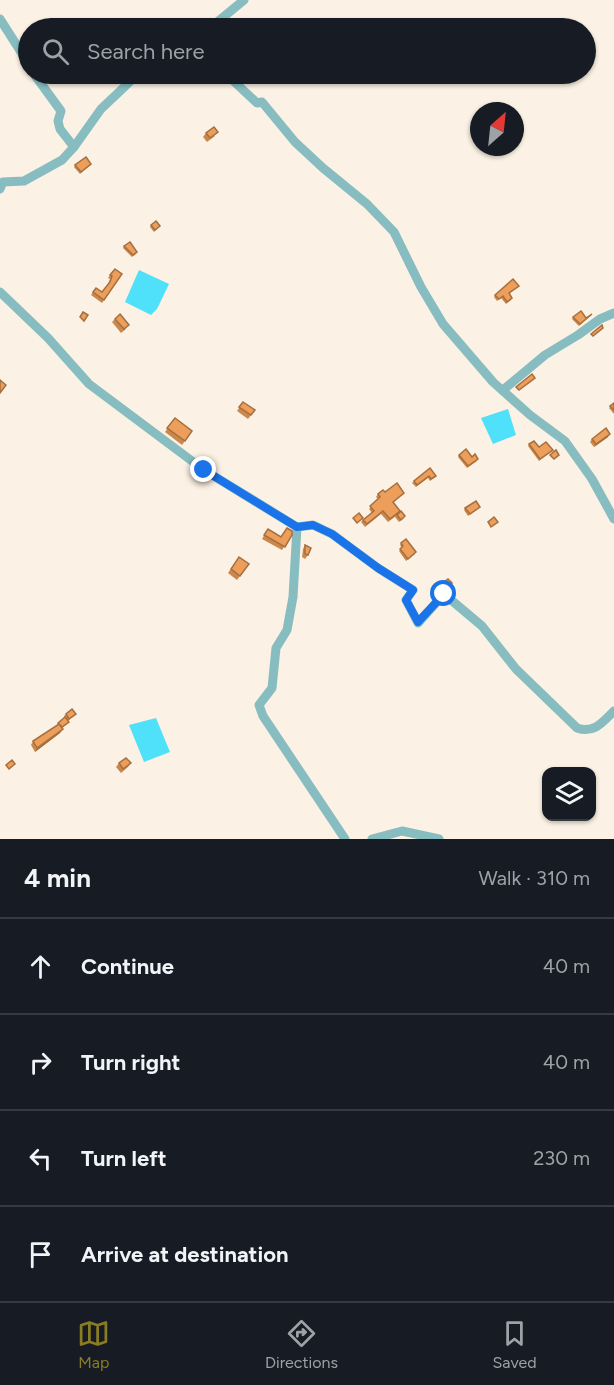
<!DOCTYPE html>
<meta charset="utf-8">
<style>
:root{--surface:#171b24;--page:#20242c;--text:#f1f3f6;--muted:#9ea1a6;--line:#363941;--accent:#8a7c22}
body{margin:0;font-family:Figtree,sans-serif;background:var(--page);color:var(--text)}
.controls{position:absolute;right:18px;bottom:18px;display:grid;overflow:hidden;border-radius:12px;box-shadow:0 2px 4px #0004}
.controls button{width:54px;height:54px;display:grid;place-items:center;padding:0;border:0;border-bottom:2px solid var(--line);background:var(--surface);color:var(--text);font:30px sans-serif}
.compass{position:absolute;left:470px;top:102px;width:54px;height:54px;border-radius:50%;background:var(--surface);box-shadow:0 2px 4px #0004;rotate:27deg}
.stop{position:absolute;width:18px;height:18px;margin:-14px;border:4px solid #1a73e8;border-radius:50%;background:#fff}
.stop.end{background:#1a73e8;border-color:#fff;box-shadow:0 2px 6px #0008}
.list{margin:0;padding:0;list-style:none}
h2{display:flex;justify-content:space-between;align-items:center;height:78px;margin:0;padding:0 24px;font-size:26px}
h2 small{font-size:20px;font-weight:400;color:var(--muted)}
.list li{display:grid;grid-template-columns:39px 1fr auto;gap:18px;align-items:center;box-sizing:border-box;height:96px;padding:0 24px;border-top:2px solid var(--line)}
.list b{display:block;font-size:22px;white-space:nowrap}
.list em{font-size:20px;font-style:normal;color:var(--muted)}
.icon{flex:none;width:33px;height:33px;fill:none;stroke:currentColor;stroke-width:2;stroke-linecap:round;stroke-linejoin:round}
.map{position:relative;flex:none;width:614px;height:839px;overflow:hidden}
.search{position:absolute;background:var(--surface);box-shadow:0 2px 4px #0004;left:18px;right:18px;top:18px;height:66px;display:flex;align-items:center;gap:15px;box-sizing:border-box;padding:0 21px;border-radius:33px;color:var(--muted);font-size:22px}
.sheet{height:462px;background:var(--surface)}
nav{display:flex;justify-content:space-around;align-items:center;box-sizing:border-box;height:84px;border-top:2px solid var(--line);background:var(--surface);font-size:16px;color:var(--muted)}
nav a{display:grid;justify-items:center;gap:3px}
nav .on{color:var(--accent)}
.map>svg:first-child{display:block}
.water{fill:#4fe0fa}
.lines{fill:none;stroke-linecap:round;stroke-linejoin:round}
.minor{stroke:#87bdc0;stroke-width:9}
.wall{fill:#cb884d}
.shaded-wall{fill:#a56f3f}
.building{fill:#ec9e5a;stroke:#a56f3f;stroke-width:1.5}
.route{stroke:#1a73e8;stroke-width:8}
</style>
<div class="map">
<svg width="614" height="839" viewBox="0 0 614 839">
<rect width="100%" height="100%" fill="#fbf1e4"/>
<g class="water">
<polygon points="139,270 169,284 157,309 151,315 125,302"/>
<polygon points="508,409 516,435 493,444 481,418"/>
<polygon points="156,718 170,752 144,762 129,725"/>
</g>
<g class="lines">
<g class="minor">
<polyline points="0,19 28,63"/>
<polyline points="210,28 244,0"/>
<polyline points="34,74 61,111 58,121 60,129 74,147 101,109 138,74"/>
<polyline points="226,74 257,103 262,102 295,142 323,168 367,204 394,232 421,287 443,324 493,382 530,415 565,441 592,479 614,519"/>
<polyline points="0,189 3,182 24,181 62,160 74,147"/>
<polyline points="0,292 48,338 89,384 204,470 297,527 293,597 287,630 276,648 272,688 259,705 263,716 345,839"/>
<polyline points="503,390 545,355 578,335 600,319 614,313"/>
<path d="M297,527L313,525L332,534L378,568L413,590L406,600L418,623L444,594L482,626L516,669L577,728C594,734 603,722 614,711"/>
<polyline points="372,839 402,831 439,839"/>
</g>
</g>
<g class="wall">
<polygon points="206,133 215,136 207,142 203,137"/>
<polygon points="91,164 80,174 74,167 75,165"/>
<polygon points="151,225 158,228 154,232 150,227"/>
<polygon points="124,246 136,254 132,257 123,248"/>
<polygon points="115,269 122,274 102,303 91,295 96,288 102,292 108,284 110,279 108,278"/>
<polygon points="519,286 509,294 511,300 506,304 501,298 497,301 494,297 495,295"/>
<polygon points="592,314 579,326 572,319 573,317 586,318"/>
<polygon points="115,319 126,329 121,333 112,322"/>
<polygon points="243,402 255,410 248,419 237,411"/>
<polygon points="614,403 614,414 609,408"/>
<polygon points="175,418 192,431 182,445 165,432"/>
<polygon points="608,437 594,447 590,442 592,439"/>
<polygon points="529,444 539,447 553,450 539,461 528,446"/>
<polygon points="459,455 477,461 467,468 458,457"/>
<polygon points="430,468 436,476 434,478 430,481 428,478 416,487 412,483 414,481"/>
<polygon points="385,492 404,493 393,503 404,518 399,522 395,517 396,516 388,522 381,514 365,527 361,522 363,520 372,513 369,509 378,499 376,497 378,494"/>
<polygon points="480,507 468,516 464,510 465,508"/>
<polygon points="268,529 281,537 292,535 282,550 262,539"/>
<polygon points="401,543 415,554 406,561 399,551 402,548 400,545"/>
<polygon points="305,545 308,555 305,559 302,557 303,549"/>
<polygon points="239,557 249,564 237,580 228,573"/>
<polygon points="66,714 76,714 68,721 67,724 62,728 60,733 35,752 31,745 33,741 57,725 65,718 64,716"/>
<polygon points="119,763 131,763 128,767 121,773 116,767"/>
</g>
<g class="shaded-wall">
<polygon points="610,434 608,437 594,447 596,444"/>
<polygon points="63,729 60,733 35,752 37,748"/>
</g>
<g class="building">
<polygon points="214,127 218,132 210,138 206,133"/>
<polygon points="86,157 91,164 81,172 75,165"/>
<polygon points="156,221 160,226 155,230 151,225"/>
<polygon points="130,242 137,252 133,255 124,246"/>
<polygon points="115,269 122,274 104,300 93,292 96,288 102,292 110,282 112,276 110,275"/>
<polygon points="513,279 519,286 509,293 512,298 507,302 503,296 499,299 495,295"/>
<polygon points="581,311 586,318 592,314 580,324 573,317"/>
<polygon points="83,312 88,315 84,321 80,317"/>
<polygon points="120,314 129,325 124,329 115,319"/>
<polygon points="602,325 603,328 593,336 591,334"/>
<polygon points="532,374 535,378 519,390 516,387"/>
<polygon points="0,380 6,385 0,393"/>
<polygon points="243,402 255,410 251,415 239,407"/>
<polygon points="614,403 614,410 610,406"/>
<polygon points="175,418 192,431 185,441 167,428"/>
<polygon points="606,428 610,434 596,444 592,439"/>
<polygon points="534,441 539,447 546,442 553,450 540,459 529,444"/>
<polygon points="466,449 472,457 475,454 478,459 468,466 459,455"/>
<polygon points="556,450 559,455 554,459 550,455"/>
<polygon points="430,468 436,476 431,479 429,476 417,485 414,481"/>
<polygon points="397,483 404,493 393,502 400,511 390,519 383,511 367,524 363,520 374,511 370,506 380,497 378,494 383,490 385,492"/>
<polygon points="476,501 480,507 470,514 465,508"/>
<polygon points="401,511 405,516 401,520 397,515"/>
<polygon points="359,513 363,518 357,523 353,518"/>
<polygon points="494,517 498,522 491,527 488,522"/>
<polygon points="287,528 292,531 292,535 285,547 264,535 268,529 281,537"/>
<polygon points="406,539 416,552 408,559 400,549 403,546 401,543"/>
<polygon points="305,545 311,548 308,555 305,554"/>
<polygon points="239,557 249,564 240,576 231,569"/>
<polygon points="448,579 452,583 441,587 440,585"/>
<polygon points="72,709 76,714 69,719 66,714"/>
<polygon points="65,717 69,722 62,727 58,723"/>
<polygon points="59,724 63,729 37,748 33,741"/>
<polygon points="126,758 131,763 123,769 119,763"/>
<polygon points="12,760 15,764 9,769 6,765"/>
</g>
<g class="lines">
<polyline class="route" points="204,470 297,527 313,525 332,534 378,568 413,590 406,600 418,622 444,594"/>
</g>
</svg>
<div class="controls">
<button><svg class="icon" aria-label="layers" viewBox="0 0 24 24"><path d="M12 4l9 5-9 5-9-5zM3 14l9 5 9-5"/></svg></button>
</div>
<svg class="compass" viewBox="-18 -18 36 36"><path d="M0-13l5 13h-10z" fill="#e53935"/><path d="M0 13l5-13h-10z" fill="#9ea1a6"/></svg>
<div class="stop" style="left:444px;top:594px"></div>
<div class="stop end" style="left:204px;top:470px"></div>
<div class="search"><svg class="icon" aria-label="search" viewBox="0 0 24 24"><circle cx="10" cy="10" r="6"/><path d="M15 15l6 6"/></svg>Search here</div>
</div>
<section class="sheet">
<h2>4 min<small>Walk · 310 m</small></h2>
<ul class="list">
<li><svg class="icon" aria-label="ahead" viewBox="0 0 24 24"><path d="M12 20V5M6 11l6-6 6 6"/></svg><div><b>Continue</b></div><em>40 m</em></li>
<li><svg class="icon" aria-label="right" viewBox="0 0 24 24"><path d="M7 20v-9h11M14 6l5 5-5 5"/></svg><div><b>Turn right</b></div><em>40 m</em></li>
<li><svg class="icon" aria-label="left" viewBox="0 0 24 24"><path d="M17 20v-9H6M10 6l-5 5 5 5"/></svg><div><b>Turn left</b></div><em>230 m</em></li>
<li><svg class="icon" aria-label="arrive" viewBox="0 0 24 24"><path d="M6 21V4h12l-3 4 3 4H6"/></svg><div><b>Arrive at destination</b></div></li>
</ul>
</section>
<nav>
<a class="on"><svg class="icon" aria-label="map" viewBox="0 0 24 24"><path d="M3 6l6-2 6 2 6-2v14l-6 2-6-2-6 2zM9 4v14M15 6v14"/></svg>Map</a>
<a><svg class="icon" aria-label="directions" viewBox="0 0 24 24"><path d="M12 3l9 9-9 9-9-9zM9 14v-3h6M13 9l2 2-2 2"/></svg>Directions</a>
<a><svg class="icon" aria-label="saved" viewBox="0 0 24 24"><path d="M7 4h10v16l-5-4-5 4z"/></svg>Saved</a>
</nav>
